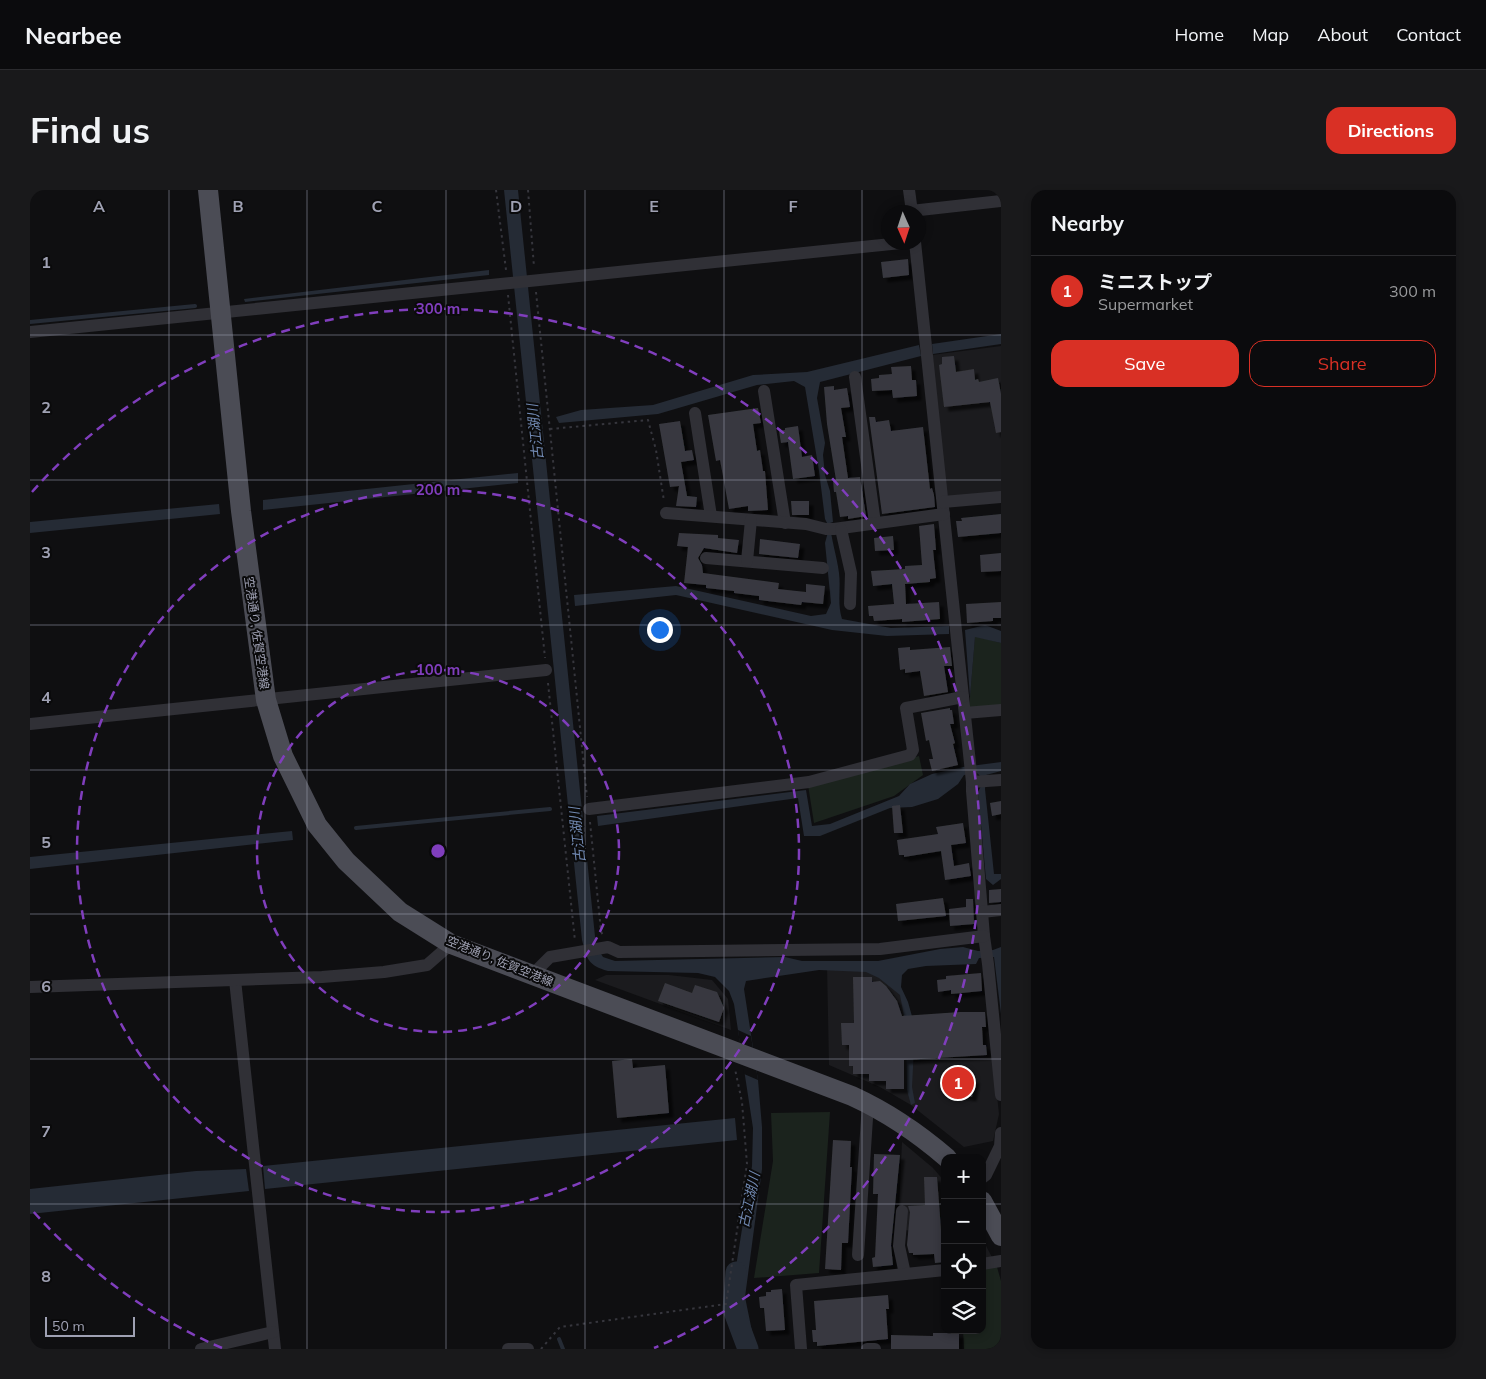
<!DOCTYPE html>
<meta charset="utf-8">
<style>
:root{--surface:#0b0b0d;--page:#19191b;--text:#f1f3f6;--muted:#9a9b9d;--line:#2b2b2e;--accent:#d93025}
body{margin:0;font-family:Mulish,"Noto Sans JP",sans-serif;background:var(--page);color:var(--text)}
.controls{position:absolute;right:15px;bottom:15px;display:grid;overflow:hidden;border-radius:10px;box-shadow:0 2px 8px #0003}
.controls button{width:45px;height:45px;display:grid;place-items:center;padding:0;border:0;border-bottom:1px solid var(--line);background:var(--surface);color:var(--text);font:25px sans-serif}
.compass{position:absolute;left:851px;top:15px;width:45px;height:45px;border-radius:50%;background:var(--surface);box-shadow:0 2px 8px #0003;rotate:177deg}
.scale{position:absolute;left:15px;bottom:12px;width:90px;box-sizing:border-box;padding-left:5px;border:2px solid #9fa1b3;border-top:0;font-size:14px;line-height:18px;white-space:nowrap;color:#9fa1b3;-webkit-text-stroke:4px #0a0a0b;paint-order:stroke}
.you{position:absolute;left:629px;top:439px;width:18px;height:18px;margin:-12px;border:4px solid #fff;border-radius:50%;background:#1a73e8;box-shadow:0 0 0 8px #1a73e833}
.badge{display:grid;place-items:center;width:32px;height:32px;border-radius:50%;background:var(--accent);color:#fff;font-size:16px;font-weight:700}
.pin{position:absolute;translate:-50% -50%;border:2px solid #fff;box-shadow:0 1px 5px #0006}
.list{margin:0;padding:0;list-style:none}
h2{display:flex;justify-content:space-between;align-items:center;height:65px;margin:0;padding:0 20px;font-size:21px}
h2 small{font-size:16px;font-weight:400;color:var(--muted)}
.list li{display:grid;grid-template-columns:32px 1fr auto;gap:15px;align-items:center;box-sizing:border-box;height:70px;padding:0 20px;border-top:1px solid var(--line)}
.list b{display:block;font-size:19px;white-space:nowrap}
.list p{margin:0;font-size:16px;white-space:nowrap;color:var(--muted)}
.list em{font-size:16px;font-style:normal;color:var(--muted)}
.actions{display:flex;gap:10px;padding:15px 20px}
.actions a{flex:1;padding:11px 0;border:1px solid var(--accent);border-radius:15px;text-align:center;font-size:18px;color:var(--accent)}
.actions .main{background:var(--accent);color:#fff}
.icon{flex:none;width:28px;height:28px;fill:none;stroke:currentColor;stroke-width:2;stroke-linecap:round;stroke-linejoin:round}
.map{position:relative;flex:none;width:971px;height:1159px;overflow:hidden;border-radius:15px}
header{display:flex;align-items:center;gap:30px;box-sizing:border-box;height:70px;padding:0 25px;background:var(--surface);border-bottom:1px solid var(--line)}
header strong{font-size:24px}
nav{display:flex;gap:28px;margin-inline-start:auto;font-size:18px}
.intro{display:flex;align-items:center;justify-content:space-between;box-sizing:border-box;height:120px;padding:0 30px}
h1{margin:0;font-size:35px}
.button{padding:12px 22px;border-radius:15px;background:var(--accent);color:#fff;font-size:18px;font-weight:700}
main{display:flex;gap:30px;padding:0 30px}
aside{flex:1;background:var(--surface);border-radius:15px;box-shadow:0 2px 8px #0003}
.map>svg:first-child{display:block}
.built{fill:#1b1b1e}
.green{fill:#1b231d}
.water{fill:#252b35}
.pier{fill:#0f0f11}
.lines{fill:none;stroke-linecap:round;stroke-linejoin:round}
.stream{stroke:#252b35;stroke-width:4}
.river{stroke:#252b35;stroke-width:21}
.building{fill:#38393f;filter:url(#shadow)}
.path{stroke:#36363d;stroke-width:2;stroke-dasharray:2.5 4;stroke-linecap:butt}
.street{stroke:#303036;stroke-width:12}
.primary{stroke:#4b4c55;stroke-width:20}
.grid{fill:none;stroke:#9fa1b3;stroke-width:1;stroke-opacity:0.55}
.ring{fill:none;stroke:#803ebd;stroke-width:2.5;stroke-dasharray:9 6}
.labels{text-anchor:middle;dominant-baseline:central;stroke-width:4;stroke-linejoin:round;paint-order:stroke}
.street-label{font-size:12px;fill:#9fa1b3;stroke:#0a0a0b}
.water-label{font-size:14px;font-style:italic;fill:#7189b2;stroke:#0a0a0b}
.grid-label{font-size:16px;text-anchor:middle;font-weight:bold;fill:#9fa1b3;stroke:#0a0a0b;stroke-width:4;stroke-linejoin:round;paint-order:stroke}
.centre{fill:#803ebd;stroke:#0a0a0b;stroke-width:2.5}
.ring-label{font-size:15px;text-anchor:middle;font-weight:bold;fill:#803ebd;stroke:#0a0a0b;stroke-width:4;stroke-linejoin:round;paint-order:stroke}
</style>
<header>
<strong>Nearbee</strong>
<nav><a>Home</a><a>Map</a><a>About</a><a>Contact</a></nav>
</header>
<div class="intro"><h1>Find us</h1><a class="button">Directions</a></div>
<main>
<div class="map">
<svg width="971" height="1159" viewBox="0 0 971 1159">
<defs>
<filter id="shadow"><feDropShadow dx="4.5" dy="4.5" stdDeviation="1" flood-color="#0009"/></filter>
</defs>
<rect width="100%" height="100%" fill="#0f0f11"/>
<g class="built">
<polygon points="971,156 971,302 916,307 902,165"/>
<polygon points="797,775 860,779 876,813 879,872 963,867 969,924 963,951 934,957 881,915 850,897 799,875"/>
<polygon points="576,785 639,785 682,790 698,809 701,840 565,790"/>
<polygon points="872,952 903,978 915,992 915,1042 868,1040"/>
<polygon points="952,1048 967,1077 952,1079"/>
</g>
<g class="green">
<polygon points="945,446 971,453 971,516 939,518"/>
<polygon points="889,566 893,585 864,606 784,633 778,595"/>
<polygon points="800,922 789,1083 724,1088 743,971 741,923"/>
<polygon points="967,1077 971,1091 971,1159 934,1159 933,1140 952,1140 952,1079"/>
</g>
<g class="water">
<path d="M474,0H488L566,756L573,767L585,771L755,767L772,771H848L910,759L933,757L948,761L963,760L971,757V824L964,767L949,768L946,774L896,776L878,779L872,785L871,797L878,812L885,837L882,897L885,913L881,915L877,900L876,837L870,805L849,788L836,782L789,780L716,791L714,799L728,890L732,937V979L715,1107L724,1151L728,1159H717L714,1153L702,1102L722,976L723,938L704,814L699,801L685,787L668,783L578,781C558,775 557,770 552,750Z"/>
<polygon points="459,80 459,85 215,112 214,109"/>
<polygon points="971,144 971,154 903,164 902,154"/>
<path d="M889,155L891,166L790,192L787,208L795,253L793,265L795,285L800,301L803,332L800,333C801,350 807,366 809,383C811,399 807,413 812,429L861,438L919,436V444L857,446L802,440L646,405L545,416L544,405L646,396L781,426L796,424L801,413L795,353L798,342L797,333L795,329L789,281L775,197L764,191L727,195L628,224L529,233L526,227L551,220L623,215L723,185L777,182Z"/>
<polygon points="488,283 488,293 233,320 233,310"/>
<polygon points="189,314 190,324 0,343 0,332"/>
<polygon points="955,435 971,441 971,453 945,447 940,507 935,440"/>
<polygon points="971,572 971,581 956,585 955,599 964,684 971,684 971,689 963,695 956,689 948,602 951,596 951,587 947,583 934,585 928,594 908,609 882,617 860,618 790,646 774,646 768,608 568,636 567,626 776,600 782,636 800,634 869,606 880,594 902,584 933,577"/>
<polygon points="262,641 263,650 0,679 0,667"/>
<polygon points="705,928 707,950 235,999 233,976"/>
<polygon points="216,979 219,1001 0,1024 0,999 166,981"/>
</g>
<polygon class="pier" points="708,840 721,846 728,890 714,884"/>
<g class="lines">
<g class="stream">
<polyline points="0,132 165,116"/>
<polyline points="326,638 520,619"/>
<polyline points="529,1149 533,1159"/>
</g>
<polyline class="river" points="706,1082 703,1119 718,1159"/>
</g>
<g class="building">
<polygon points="878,69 879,85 853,88 851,72"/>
<polygon points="924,166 926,182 944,179 945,190 948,189 949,192 968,188 971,204 971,242 966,243 960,212 914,217 909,175 912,174 912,167"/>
<polygon points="881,176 882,190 886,190 887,206 863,208 862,200 842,201 841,189 849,188 849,185 862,184 861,177"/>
<polygon points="804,196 804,200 817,198 820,217 811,218 816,247 812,247 818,288 830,287 836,326 818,329 818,326 810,327 806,302 804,302 803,290 806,290 797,234 794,197"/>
<polygon points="728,218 731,233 723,234 727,261 730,260 733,281 735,281 738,320 718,321 718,316 699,319 690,270 686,271 678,225"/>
<polygon points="839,227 845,227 846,232 859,230 861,241 893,237 900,299 902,298 904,305 905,317 852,324"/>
<polygon points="650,231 655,261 662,260 664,270 651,272 657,306 667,307 666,317 646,316 649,296 640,297 629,234"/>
<polygon points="768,236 772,267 782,265 785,286 763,289 758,252 751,253 749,241 755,240 755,238"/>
<polygon points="761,311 779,311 779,325 762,325"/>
<polygon points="971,324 971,343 928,347 926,331 932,331 931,328"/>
<polygon points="904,334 906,360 903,360 906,388 900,389 900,392 875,394 876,414 909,412 910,429 872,432 872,429 844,431 843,426 839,426 838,416 864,414 862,394 843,396 841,381 875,379 875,376 892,375 889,336"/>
<polygon points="649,343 688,345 688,348 709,350 707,363 674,358 668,368 672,375 673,383 749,393 748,399 776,402 776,394 795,396 793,414 772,412 771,415 729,410 729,406 704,403 704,401 676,398 676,395 654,393 658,357 647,356"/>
<polygon points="863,346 864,360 845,361 844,348"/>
<polygon points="730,349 770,354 768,368 729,364"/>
<polygon points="971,363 971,381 951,382 950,365"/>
<polygon points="971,412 971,428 963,428 963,431 937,433 936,414"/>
<polygon points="880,457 880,460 920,457 922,476 914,476 918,502 894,506 890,481 875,483 875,479 870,480 868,458"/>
<polygon points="920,518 920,520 922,520 924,534 920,534 925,553 923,554 928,575 902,581 899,569 903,569 899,550 896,551 891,523"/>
<polygon points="971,611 971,624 962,626 960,613"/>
<polygon points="870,615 873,643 864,643 862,616"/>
<polygon points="933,633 936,653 921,655 924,676 939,673 941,686 915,690 911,661 874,667 874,665 869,665 867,650 908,644 906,637"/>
<polygon points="971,699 971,712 959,713 959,700"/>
<polygon points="913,708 916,726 868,731 866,714"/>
<polygon points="936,709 943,709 944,734 920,736 919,719 936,717"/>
<polygon points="951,783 952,801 921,804 921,800 908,802 907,790 916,789 916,786"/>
<polygon points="823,787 842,787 842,792 850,791 856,796 867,811 872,826 930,822 955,822 956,837 952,837 953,855 956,855 957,865 874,870 874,899 856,899 856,891 839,891 839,884 823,884 823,876 819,876 819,855 812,855 811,833 824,833"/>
<polygon points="635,793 662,803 665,795 687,802 694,818 689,832 628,811"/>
<polygon points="602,869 603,878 635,875 639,923 587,928 582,871"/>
<polygon points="915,884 945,889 942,907 911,901"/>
<polygon points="803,950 821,951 820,977 822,977 818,1053 812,1053 811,1080 795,1079"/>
<polygon points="844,964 870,965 861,1055 863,1075 843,1077 842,1068 845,1067 848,1004 843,1004"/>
<polygon points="894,987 907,987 912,1053 915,1053 915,1072 905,1073 904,1064 883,1065 883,1063 879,1063 877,1055 880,1022 878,1016 895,1015"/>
<polygon points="752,1099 755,1140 736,1141 734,1118 730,1118 729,1107 736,1106 736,1102 741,1102 741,1100"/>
<polygon points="858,1105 859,1119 856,1119 858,1149 787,1156 787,1152 783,1152 782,1140 786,1140 784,1111"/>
<polygon points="903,1143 929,1143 929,1159 861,1159 861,1145 903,1146"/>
</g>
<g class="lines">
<g class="path">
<polyline points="466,0 476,80"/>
<polyline points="498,0 504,77"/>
<polyline points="506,102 557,607"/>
<polyline points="478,105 515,468"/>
<polyline points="520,239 618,230 626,260 634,311"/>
<polyline points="518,493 545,751"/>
<polyline points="560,632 571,741 573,746"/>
<polyline points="511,1159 530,1137 696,1114 717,974 712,912 705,879"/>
</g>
<g class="street">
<polyline points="879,0 882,22"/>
<polyline points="881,21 971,11"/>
<polyline points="885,52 942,592 942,601 954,746 958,774 971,905"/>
<polyline points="0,142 881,52"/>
<polyline points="825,187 845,333"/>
<polyline points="734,201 755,333"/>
<polyline points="665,223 681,326"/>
<polyline points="913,312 971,307"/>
<polyline points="636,323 776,334 796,339 804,339 914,324"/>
<polyline points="811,339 821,383 820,414"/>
<polyline points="676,368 793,378"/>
<polyline points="717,371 721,330"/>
<polyline points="935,523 971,520"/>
<polyline points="0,534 516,480"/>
<polyline points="942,592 971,590"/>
<polyline points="559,619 779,592 880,565 883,560 876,518 933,507"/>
<polyline points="952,722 971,720"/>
<polyline points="503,784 520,767 578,757 589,762 850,759 954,746"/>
<polyline points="205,790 245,1159"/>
<polyline points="0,797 292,787 354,782 397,775 421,754"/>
<polyline points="952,988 956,985 970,956 971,943"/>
<polyline points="872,1021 869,1056 875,1084"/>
<polyline points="828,1065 838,913"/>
<polyline points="952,1074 971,1071"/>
<polyline points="171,1159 243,1142"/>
<polyline points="478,1159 498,1159"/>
<polyline points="771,1159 766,1095 915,1080"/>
<polyline points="837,1159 845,1159"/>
</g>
<g class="primary">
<path d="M178,0L211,321L236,510L253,566L287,635L316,671L370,722L421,754L822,906C857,922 888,943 917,968"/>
<polyline points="952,1011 971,1046"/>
</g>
</g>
<path class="grid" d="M139,0V1159M277,0V1159M416,0V1159M555,0V1159M694,0V1159M832,0V1159M0,145H971M0,290H971M0,435H971M0,580H971M0,724H971M0,869H971M0,1014H915M952,1014H971"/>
<g class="ring">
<circle cx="408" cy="661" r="181"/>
<circle cx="408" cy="661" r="361"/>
<path d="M192 1158A542 542 0 0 1 2 1020M2 302A542 542 0 1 1 624 1158"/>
</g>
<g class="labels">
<g class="street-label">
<text transform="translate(227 443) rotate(82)">空港通り, 佐賀空港線</text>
<text transform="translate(470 771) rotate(22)">空港通り, 佐賀空港線</text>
</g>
<g class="water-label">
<text transform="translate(505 242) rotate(-96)">古江湖川</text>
<text transform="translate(547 645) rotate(-96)">古江湖川</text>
<text transform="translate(719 1010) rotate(-78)">古江湖川</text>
</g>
</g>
<g class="grid-label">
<text x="69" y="22">A</text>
<text x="208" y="22">B</text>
<text x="347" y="22">C</text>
<text x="486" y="22">D</text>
<text x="624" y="22">E</text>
<text x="763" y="22">F</text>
<text x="16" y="78">1</text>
<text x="16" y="223">2</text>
<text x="16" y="368">3</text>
<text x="16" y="513">4</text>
<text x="16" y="658">5</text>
<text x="16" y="802">6</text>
<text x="16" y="947">7</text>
<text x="16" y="1092">8</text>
</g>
<circle cx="408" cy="661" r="8" class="centre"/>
<g class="ring-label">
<text x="408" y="124">300 m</text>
<text x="408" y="305">200 m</text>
<text x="408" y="485">100 m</text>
</g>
</svg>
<div class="controls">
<button>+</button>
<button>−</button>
<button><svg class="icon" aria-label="locate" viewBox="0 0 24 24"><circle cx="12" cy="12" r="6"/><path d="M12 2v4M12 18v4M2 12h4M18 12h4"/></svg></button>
<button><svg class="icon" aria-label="layers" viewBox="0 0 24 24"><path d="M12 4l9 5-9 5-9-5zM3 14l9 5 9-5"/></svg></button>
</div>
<svg class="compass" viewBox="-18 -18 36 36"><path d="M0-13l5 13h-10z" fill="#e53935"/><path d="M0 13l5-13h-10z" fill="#9a9b9d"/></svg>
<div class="scale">50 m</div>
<div class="you"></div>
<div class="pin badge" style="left:928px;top:893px">1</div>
</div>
<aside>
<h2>Nearby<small></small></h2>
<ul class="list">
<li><span class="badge">1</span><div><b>ミニストップ</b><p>Supermarket</p></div><em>300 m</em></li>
</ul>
<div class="actions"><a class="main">Save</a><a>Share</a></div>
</aside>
</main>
